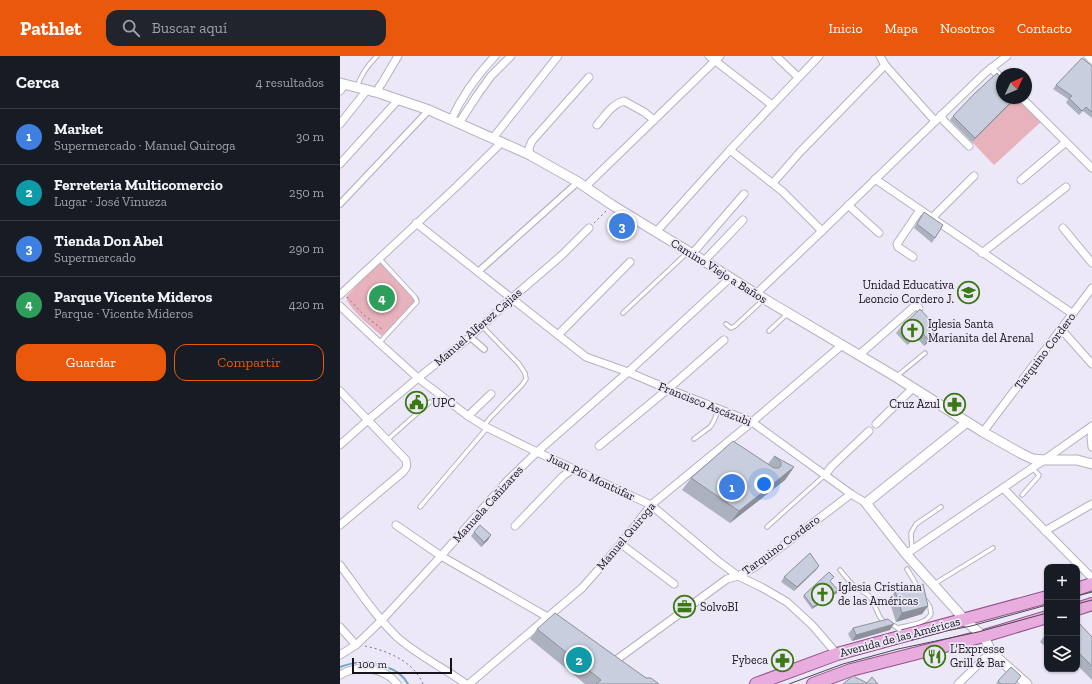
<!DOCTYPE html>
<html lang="es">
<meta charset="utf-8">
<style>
:root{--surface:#171b24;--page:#20242c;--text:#f1f3f6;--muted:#9ea1a6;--line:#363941;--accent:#ea580c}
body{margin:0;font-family:"Zilla Slab",serif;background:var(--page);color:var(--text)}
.controls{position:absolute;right:12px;bottom:12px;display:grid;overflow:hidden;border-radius:8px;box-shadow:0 1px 3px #0004}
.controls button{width:36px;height:36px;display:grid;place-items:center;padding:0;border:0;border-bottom:1px solid var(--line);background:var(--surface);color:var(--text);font:20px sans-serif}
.compass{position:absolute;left:656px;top:12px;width:36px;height:36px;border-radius:50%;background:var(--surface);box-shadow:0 1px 3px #0004;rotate:46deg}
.scale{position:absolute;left:12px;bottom:10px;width:100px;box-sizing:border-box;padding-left:4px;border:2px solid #16141a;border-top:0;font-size:11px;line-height:14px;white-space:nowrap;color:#16141a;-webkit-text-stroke:3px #ede8f8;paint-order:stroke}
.you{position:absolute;left:424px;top:428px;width:14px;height:14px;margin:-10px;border:3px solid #fff;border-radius:50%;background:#1a73e8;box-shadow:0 0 0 6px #1a73e833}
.badge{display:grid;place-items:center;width:26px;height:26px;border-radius:50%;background:var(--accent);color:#fff;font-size:13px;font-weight:700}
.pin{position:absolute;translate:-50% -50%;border:2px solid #fff;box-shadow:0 1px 4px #0006}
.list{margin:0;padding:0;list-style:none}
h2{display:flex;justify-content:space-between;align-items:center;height:52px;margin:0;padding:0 16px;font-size:17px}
h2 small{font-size:13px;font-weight:400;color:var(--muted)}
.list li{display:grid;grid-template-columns:26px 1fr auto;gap:12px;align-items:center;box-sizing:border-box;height:56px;padding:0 16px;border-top:1px solid var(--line)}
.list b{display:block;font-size:15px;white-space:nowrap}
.list p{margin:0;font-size:13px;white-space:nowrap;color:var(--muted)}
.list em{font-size:13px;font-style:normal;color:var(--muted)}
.actions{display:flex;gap:8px;padding:12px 16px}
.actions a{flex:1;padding:9px 0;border:1px solid var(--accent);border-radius:12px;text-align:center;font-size:14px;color:var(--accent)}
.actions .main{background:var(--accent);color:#fff}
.icon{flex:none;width:22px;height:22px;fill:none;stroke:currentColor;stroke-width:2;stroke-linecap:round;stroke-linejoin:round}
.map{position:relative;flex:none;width:752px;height:628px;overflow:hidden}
header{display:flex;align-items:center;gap:24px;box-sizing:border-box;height:56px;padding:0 20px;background:var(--accent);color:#fff}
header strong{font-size:19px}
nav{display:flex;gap:22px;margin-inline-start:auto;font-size:14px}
.search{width:280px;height:36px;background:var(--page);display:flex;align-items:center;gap:10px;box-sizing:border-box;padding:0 14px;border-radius:12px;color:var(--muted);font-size:15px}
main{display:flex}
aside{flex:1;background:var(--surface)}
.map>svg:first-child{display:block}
.green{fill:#e8b2bc}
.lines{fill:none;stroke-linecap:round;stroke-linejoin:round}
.stream{stroke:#72a5c2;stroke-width:2}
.service-casing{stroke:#b6b1c0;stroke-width:5.5}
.pedestrian-casing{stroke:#b6b1c0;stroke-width:8}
.minor-casing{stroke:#b6b1c0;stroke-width:9}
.tertiary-casing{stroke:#b6b1c0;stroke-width:11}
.primary-casing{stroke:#94528c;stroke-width:14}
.path{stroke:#78747f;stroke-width:1;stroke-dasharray:2 3;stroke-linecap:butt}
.service{stroke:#fff;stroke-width:3.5}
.pedestrian{stroke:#fff;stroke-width:5.5}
.minor{stroke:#fff;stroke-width:7}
.tertiary{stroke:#fff;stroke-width:9}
.primary{stroke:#e8acdf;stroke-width:12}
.tram{stroke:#4c4952;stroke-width:1}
.wall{fill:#acb1be}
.shaded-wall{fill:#8c909b}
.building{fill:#c8cedd;stroke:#8c909b}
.labels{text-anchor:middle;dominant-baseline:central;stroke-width:3.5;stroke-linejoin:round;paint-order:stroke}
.street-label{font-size:12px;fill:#16141a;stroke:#ede8f8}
.poi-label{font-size:12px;fill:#16141a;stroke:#ede8f8;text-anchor:start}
</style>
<header>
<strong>Pathlet</strong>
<div class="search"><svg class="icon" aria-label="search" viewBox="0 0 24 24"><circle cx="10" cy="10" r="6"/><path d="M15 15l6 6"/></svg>Buscar aquí</div>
<nav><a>Inicio</a><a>Mapa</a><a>Nosotros</a><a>Contacto</a></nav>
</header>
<main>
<aside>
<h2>Cerca<small>4 resultados</small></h2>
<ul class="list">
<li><span class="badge" style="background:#3f7fe0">1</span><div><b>Market</b><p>Supermercado · Manuel Quiroga</p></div><em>30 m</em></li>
<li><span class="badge" style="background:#0f9aa8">2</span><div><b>Ferreteria Multicomercio</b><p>Lugar · José Vinueza</p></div><em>250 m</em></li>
<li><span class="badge" style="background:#3f7fe0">3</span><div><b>Tienda Don Abel</b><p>Supermercado</p></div><em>290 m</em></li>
<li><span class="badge" style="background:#2e9e5b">4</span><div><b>Parque Vicente Mideros</b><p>Parque · Vicente Mideros</p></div><em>420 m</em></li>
</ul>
<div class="actions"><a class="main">Guardar</a><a>Compartir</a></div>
</aside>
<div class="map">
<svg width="752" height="628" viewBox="0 0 752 628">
<rect width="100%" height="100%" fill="#ede8f8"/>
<g class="green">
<polygon points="676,42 679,42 702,65 654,109 632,86"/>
<path d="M40,205L80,243L42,280C33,273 7,251 6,241Z"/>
</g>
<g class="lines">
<path class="stream" d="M0,611C17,605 29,604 46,611C56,614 63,619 68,628"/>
<defs>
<g id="service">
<path d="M17,31C21,18 28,9 37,0"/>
<polyline points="39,202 74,240 76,243 77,246 39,287"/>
<polyline points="283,257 348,196"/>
<polyline points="386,268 391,272 395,270 423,244"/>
<polyline points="142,270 179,308 185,317 186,323 182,329 150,362 144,370"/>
<polyline points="429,275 447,258"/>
<polyline points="557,320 585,297"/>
<path d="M354,383C359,379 365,375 370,371C375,366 376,359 378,353"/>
<polyline points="47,384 90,346"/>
<polyline points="682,439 698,421 699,419 692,412"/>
<polyline points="80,451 147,372"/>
<polyline points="427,471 485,419"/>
<polyline points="572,494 571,477 576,468 601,451"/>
<polyline points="567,513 579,533"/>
<path d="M500,514C504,519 508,524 512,528C517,533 523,535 528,539C535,545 536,557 542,564C548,570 558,568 561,577"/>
<polyline points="594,528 653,492"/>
<path d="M558,572C569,569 586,568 591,558L590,551L586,545"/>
</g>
<g id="pedestrian">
<polyline points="0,148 89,54"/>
<polyline points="139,215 238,126"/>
<polyline points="130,281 144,293"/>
</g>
<g id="minor">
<polyline points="369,0 432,49"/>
<polyline points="436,0 458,21"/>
<polyline points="540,0 545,9 595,65"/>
<polyline points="748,0 752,4"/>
<polyline points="651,12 662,23"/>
<polyline points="0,35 5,28"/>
<polyline points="39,37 39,31 42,27 58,0"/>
<polyline points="682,42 752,112"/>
<polyline points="601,59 604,65 629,90"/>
<path d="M111,64C122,40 137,19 155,0"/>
<polyline points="119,67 138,38 151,20 171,0"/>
<polyline points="0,68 27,34"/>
<path d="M257,69C265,60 272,48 284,45L304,56L314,64"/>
<polyline points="153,82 218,0"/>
<polyline points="390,94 442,135 482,175"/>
<polyline points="190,99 189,92 192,85 249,21"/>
<polyline points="0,108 58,44"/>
<polyline points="535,123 733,258"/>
<polyline points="681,124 726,86"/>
<polyline points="433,127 460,96 545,9"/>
<polyline points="245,131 380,0"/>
<polyline points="508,149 539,177"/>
<polyline points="592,162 634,120"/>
<polyline points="76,167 246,301 288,316 328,333 412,366 511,438 526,447"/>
<polyline points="723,172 752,207"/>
<polyline points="316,176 390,94 479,0"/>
<polyline points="642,197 726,131"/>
<polyline points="352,198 404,138"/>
<polyline points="573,201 558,191 557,188 580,154"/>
<polyline points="364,205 403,164"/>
<polyline points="416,238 482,175 645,17 667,0"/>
<polyline points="0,239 116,131 162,86"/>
<polyline points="0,250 37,285 78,322 128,360 144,370 197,396 311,449 378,505 398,520 421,531 447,546 472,569 497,598"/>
<polyline points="721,273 752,308"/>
<polyline points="218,279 290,206"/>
<polyline points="519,299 576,249 579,252"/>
<path d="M0,335L66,404C67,410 67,412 63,416L0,469"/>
<polyline points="128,360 151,338"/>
<polyline points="536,368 573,332"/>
<polyline points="752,373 751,381 752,391"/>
<polyline points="643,376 752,232"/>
<polyline points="0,389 28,364 78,322 130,281 172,242 222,199 249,172"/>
<polyline points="259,390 328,333 384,284"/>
<polyline points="485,419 492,410 529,375"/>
<polyline points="663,432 752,522"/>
<polyline points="56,469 101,500 211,563"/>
<polyline points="175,470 223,420 233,413"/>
<polyline points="705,475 752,448"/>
<polyline points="281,488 334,528"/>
<polyline points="566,498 704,404 752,370"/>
<path d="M0,509C18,533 35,560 57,581C77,599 104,612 126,628"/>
<polyline points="0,571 16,589"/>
<polyline points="0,599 16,589 42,564 101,500 167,425 197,396 288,316 390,222"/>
<polyline points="272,607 387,523 398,520 415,511 511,438"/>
<path d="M0,619C18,608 44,611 57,628"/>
<polyline points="129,628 242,532 281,488 311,449 412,366 502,289"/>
<polyline points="618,628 651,596"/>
</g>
<g id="tertiary">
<polyline points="0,27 39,37 89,54 190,99 238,126 272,149 364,205 416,238 556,321 643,376 682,398 693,403 704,404 737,404 752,408"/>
<polyline points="627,366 526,447 566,498 625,564 638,576 644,580 651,596 687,628"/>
</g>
<g id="primary">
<polyline points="737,533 752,528"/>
<polyline points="737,553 752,548"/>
<polyline points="416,628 497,598 707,541"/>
<polyline points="473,628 511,614 644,580 707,561"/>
</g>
</defs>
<use href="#service" class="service-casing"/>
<use href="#pedestrian" class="pedestrian-casing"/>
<use href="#minor" class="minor-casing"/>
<use href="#tertiary" class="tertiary-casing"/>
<use href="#primary" class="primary-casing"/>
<g class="path">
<polyline points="254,167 266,155"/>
<polyline points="7,241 23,258 43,274"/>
<path d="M25,590C48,595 73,605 83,628"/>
</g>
<use href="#service" class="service"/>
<use href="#pedestrian" class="pedestrian"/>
<use href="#minor" class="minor"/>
<use href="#tertiary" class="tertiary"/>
<use href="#primary" class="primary"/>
<g class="tram">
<polyline points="737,540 752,536"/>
<polyline points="737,548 752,544"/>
<polyline points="572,584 606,575 631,570 707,549"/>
<polyline points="449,628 503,608 558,593 638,576 707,557"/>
</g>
</g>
<g class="wall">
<polygon points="752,10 752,62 743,55 739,59 726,47 728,43 713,33 716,29"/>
<polygon points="676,42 632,86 610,64 613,60"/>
<polygon points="584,156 603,169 592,187 574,172"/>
<polygon points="591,267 598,274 593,281 584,290 576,281 567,289 556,277 561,271"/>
<polygon points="434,400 454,411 445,424 390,467 342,434 351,422 428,408"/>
<polygon points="134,476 151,479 148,484 141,491 131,480"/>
<polygon points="479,510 476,514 454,535 441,526 444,521"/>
<polygon points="494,521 490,525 498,534 497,537 472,553 463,541 464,539"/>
<polygon points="555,535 588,550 582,558 556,566 549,544"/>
<polygon points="737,565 752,581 752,624 737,609"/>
<polygon points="513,572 550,574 512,585 508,578"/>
<polygon points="197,573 319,628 245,628 190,583"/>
<polygon points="707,576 707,592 700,586"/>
<polygon points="658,625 676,628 656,628"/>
</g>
<g class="shaded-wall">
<polygon points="675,42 676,42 632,86 635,82"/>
<polygon points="598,274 593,281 584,290 588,283"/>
<polygon points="580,275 576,281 567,289 572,283"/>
<polygon points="454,411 445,424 390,467 399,455"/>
<polygon points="151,479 148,484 141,491 144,486"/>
<polygon points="479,510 476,514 454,535 457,531"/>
<polygon points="498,534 497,537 472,553 473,551"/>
<polygon points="588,550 582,558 556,566 562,557"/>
<polygon points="554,568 550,574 512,585 516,579"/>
</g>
<g class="building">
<polygon points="742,2 752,10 752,56 746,51 742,55 729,42 732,40 716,29"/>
<polygon points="657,17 662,23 662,42 675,42 635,82 613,60 634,38"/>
<polygon points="584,156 603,169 595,182 577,168"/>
<polygon points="580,253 592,266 591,267 598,274 588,283 580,275 572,283 561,271"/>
<polygon points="393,385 434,412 439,412 441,410 441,406 434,400 454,411 399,455 351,422"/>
<polygon points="140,469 151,479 144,486 134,476"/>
<polygon points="470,497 479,510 457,531 444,521"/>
<polygon points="489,516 494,521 490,525 498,534 473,551 464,539"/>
<polygon points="583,528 588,550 562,557 555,535"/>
<polygon points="215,557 306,622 311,622 319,628 256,628 261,624 197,573"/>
<polygon points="548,563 554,568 516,579 513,572"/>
<polygon points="737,565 752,581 752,610 737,595"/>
<polygon points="671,611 681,620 675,628 661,628 658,625"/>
<polygon points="513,620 527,627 532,621 538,628 503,628"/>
</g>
<defs>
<symbol id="school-ring" viewBox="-11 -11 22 22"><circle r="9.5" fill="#ede8f8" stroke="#3b7914" stroke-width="1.5"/><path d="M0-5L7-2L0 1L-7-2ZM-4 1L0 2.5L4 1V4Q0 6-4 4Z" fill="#3b7914"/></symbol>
<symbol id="church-ring" viewBox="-11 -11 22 22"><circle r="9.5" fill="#ede8f8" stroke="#3b7914" stroke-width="1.5"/><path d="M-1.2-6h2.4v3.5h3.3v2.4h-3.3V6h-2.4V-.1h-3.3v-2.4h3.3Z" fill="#3b7914"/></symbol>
<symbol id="civic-ring" viewBox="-11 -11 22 22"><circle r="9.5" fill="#ede8f8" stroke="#3b7914" stroke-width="1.5"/><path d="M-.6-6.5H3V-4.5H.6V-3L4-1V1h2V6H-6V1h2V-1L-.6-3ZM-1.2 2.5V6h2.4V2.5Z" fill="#3b7914"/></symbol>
<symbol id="pharmacy-ring" viewBox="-11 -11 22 22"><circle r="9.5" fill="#ede8f8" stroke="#3b7914" stroke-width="1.5"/><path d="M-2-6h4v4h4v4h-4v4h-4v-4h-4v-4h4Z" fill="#3b7914"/></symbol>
<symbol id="office-ring" viewBox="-11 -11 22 22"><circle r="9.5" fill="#ede8f8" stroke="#3b7914" stroke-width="1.5"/><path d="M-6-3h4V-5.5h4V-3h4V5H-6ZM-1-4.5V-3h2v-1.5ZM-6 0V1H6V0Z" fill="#3b7914"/></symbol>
<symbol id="restaurant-ring" viewBox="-11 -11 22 22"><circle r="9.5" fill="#ede8f8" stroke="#3b7914" stroke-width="1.5"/><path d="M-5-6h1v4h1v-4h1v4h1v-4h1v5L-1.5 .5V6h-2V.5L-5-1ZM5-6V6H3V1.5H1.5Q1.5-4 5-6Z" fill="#3b7914"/></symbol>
</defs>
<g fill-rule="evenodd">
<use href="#school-ring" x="616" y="224" width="25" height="25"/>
<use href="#church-ring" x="560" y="262" width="25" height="25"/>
<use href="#civic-ring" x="64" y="334" width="25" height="25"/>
<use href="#pharmacy-ring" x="602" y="336" width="25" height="25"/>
<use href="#church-ring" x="470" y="526" width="25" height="25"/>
<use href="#office-ring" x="332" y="538" width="25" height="25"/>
<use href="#restaurant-ring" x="582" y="588" width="25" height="25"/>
<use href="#pharmacy-ring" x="430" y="592" width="25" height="25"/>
</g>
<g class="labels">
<g class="street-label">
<text transform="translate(379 215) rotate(32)">Camino Viejo a Baños</text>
<text transform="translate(138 271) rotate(-41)">Manuel Alferez Cajias</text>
<text transform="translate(705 295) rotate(-53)">Tarquino Cordero</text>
<text transform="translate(365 348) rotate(22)">Francisco Ascázubi</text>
<text transform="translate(251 421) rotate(25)">Juan Pío Montúfar</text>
<text transform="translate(148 448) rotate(-48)">Manuela Cañizares</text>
<text transform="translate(286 480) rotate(-50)">Manuel Quiroga</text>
<text transform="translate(441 489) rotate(-36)">Tarquino Cordero</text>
<text transform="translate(560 581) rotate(-15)">Avenida de las Américas</text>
</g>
<g class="poi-label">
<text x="614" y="229" text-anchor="end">Unidad Educativa<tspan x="614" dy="14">Leoncio Cordero J.</tspan></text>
<text x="588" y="268">Iglesia Santa<tspan x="588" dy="14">Marianita del Arenal</tspan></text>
<text x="92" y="347">UPC</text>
<text x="600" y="348" text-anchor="end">Cruz Azul</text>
<text x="498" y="531">Iglesia Cristiana<tspan x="498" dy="14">de las Américas</tspan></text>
<text x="360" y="551">SolvoBI</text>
<text x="610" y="593">L'Expresse<tspan x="610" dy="14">Grill &amp; Bar</tspan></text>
<text x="428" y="604" text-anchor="end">Fybeca</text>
</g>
</g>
</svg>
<div class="controls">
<button>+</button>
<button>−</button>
<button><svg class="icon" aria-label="layers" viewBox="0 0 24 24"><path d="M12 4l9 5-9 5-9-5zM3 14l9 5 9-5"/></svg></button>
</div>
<svg class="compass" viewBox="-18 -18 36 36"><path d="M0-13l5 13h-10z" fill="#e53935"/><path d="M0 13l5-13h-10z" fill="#9ea1a6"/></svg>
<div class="scale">100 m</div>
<div class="you"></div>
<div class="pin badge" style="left:392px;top:431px;background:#3f7fe0">1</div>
<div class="pin badge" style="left:239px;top:604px;background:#0f9aa8">2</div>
<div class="pin badge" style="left:282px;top:170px;background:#3f7fe0">3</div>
<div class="pin badge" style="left:42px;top:242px;background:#2e9e5b">4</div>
</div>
</main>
